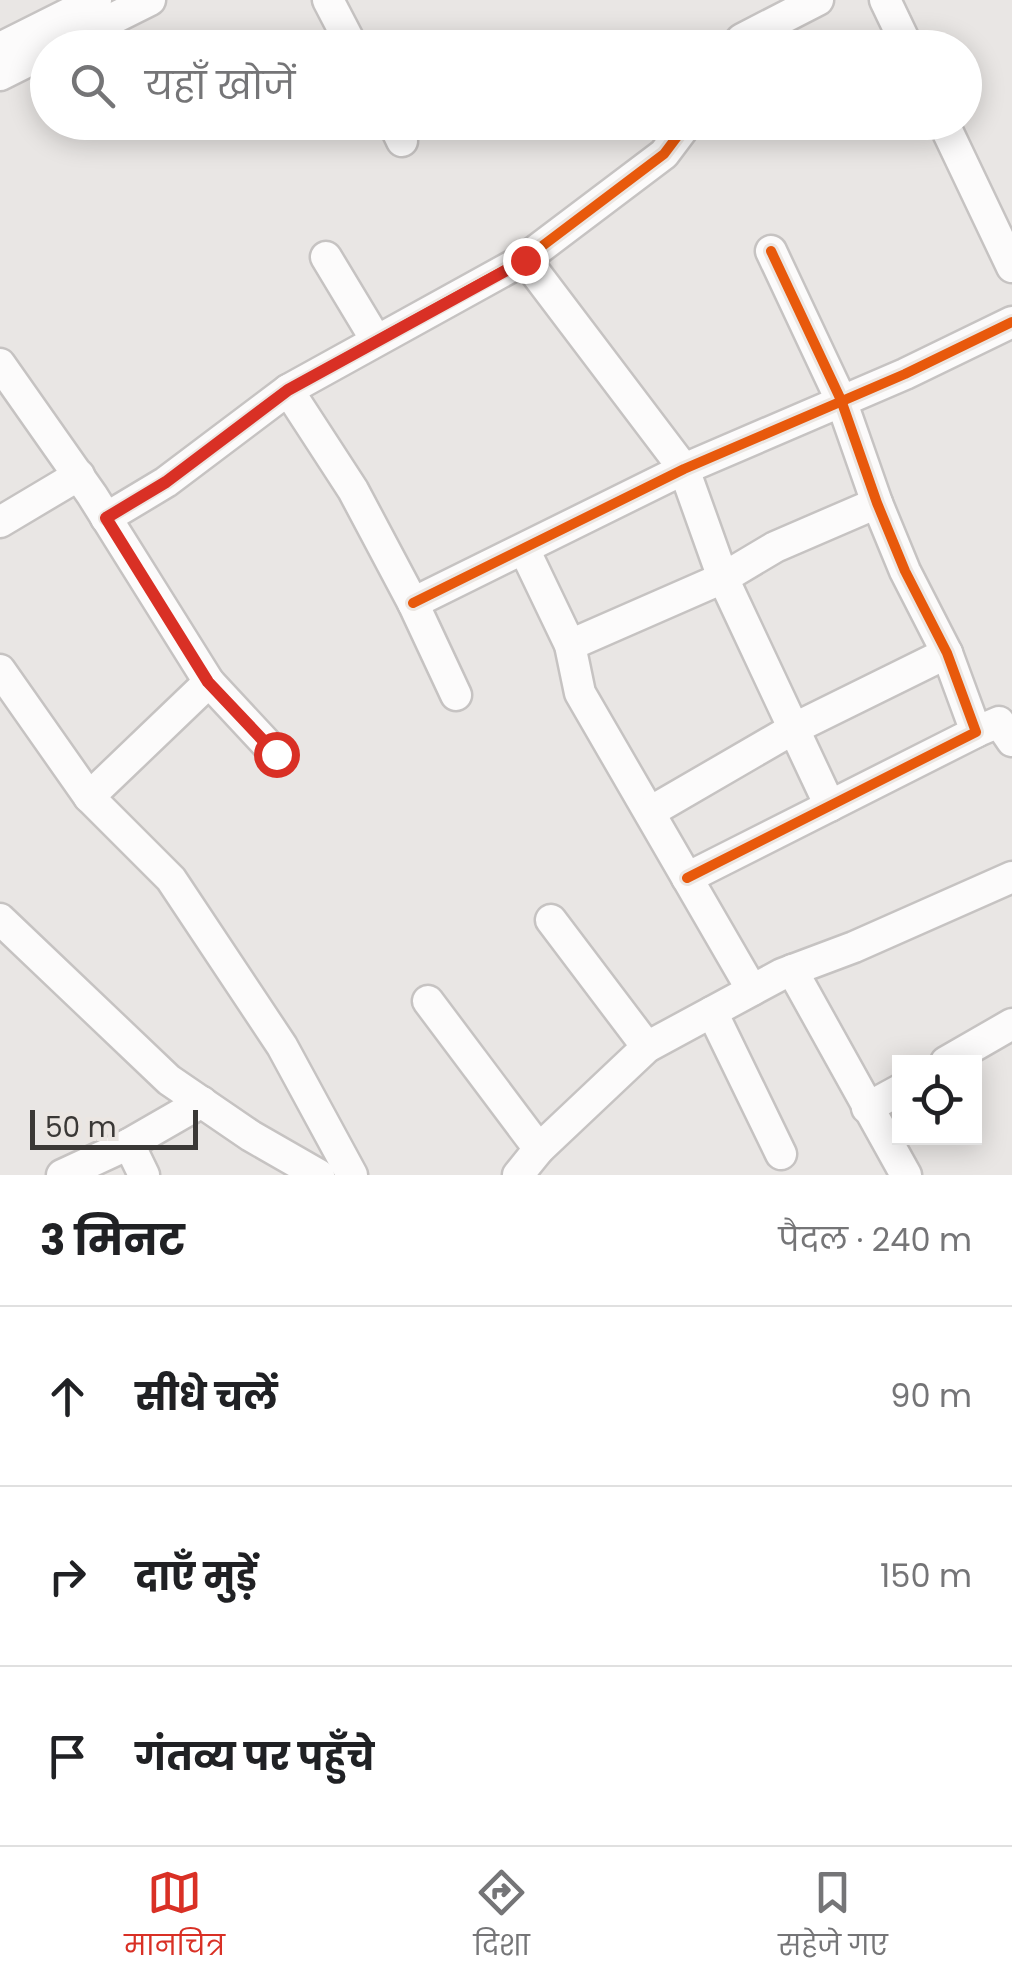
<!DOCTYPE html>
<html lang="hi">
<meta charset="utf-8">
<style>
:root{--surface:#fff;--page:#f6f6f6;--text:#202124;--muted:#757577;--line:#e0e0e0;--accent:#d93025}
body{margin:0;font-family:Poppins,"Noto Sans Devanagari",sans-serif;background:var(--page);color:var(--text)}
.controls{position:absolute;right:30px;bottom:30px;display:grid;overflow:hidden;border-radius:0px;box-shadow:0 5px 25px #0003}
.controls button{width:90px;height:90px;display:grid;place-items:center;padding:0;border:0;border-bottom:2px solid var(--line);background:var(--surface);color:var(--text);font:50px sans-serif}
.scale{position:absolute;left:30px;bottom:25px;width:168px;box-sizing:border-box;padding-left:10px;border:5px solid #3a3836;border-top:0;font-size:28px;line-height:35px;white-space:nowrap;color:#3a3836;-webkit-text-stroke:8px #ebe6e2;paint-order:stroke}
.stop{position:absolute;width:30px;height:30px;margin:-22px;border:8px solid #d93025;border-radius:50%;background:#fff}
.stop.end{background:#d93025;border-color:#fff;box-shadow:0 2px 10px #0008}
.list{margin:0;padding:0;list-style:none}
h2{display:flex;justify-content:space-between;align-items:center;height:130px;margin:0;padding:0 40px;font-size:42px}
h2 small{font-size:32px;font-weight:400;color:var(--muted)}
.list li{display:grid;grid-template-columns:65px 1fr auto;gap:30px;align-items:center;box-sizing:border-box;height:180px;padding:0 40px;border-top:2px solid var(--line)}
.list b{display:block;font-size:38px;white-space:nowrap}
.list em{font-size:32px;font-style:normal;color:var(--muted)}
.icon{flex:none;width:55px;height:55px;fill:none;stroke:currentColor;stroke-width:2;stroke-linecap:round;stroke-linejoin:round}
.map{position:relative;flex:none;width:1012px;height:1175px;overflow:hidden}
.search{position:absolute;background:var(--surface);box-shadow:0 5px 25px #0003;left:30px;right:30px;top:30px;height:110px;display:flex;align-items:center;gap:25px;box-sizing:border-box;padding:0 35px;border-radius:55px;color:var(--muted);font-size:38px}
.sheet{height:670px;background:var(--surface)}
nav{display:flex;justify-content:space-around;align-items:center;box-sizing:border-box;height:140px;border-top:2px solid var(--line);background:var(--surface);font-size:28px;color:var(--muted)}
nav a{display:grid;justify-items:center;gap:5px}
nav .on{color:var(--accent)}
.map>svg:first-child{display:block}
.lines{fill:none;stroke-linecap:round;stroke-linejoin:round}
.minor-casing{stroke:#c6c3c2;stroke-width:35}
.minor{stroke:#fcfbfb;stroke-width:30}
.cycleway-casing{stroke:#ebe6e2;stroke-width:16}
.cycleway{stroke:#e8590c;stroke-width:10}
.route{stroke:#d93025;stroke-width:12}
</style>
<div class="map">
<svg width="1012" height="1175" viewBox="0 0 1012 1175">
<rect width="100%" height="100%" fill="#e9e6e4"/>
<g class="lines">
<defs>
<g id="minor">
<polyline points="328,0 353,48"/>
<polyline points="885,0 908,48"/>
<polyline points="0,48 96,0"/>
<polyline points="54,48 150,0"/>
<polyline points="734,48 742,39 818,0"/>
<polyline points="0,75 48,51"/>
<polyline points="393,122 402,141"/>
<polyline points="943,122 1012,267"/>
<polyline points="326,257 376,340"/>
<polyline points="525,259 684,469 723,578 830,806"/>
<polyline points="0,364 92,495 209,682 276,754"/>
<polyline points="288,390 353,490 413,603 456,695"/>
<polyline points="106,518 166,482 288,390 525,259 664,154 688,122"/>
<polyline points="0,522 79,475"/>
<polyline points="524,549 570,645 580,693 752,990"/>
<polyline points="413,603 684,469 905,374 1012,322"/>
<polyline points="570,645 723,578 775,547 877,503"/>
<polyline points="0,670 89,797 171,879 282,1046 352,1175"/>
<polyline points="971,734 999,722 1012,741"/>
<polyline points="89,797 209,682"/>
<polyline points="650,812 793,729 947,653"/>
<polyline points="687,878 976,732 947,653 905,571 877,503 841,400 771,251"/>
<polyline points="0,919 169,1080 251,1136 319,1175"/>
<polyline points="551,920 647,1047"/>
<polyline points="792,970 906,1175"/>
<polyline points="428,1001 539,1149"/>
<polyline points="712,1012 781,1154"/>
<polyline points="946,1062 1012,1024"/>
<polyline points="867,1108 900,1090"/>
<polyline points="129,1144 144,1175"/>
<polyline points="62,1175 129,1144 202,1102"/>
<polyline points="518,1175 539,1149 647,1047 782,974 854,947 1012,877"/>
</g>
</defs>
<use href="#minor" class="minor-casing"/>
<use href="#minor" class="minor"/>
<defs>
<g id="cycleway">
<polyline points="106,518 166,482 288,390 525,259 664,154 688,122"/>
<polyline points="413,603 684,469 905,374 1012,322"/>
<polyline points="687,878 976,732 947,653 905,571 877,503 841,400 771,251"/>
</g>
</defs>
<use href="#cycleway" class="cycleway-casing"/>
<use href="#cycleway" class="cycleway"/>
</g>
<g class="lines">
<polyline class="route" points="276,754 208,682 106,518 166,482 288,390 525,260"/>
</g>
</svg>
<div class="controls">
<button><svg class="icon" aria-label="locate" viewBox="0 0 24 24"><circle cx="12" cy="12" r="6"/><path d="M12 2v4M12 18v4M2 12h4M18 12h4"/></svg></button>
</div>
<div class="scale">50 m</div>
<div class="stop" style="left:276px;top:754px"></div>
<div class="stop end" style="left:525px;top:260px"></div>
<div class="search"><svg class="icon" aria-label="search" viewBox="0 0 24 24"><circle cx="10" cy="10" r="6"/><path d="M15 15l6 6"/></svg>यहाँ खोजें</div>
</div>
<section class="sheet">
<h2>3 मिनट<small>पैदल · 240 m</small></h2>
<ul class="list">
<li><svg class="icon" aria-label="ahead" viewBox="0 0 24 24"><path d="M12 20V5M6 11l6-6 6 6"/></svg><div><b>सीधे चलें</b></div><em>90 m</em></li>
<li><svg class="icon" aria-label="right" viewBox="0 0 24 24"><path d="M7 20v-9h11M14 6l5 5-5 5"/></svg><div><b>दाएँ मुड़ें</b></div><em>150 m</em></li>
<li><svg class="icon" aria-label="arrive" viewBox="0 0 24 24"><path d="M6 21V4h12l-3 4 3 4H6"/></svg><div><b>गंतव्य पर पहुँचे</b></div></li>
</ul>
</section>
<nav>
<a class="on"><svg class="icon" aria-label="map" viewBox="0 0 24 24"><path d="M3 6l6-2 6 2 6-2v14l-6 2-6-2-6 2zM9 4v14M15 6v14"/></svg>मानचित्र</a>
<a><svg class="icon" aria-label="directions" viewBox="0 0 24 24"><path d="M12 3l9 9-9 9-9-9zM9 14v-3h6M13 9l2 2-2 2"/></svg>दिशा</a>
<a><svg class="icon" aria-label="saved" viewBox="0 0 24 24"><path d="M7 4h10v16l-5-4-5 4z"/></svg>सहेजे गए</a>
</nav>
